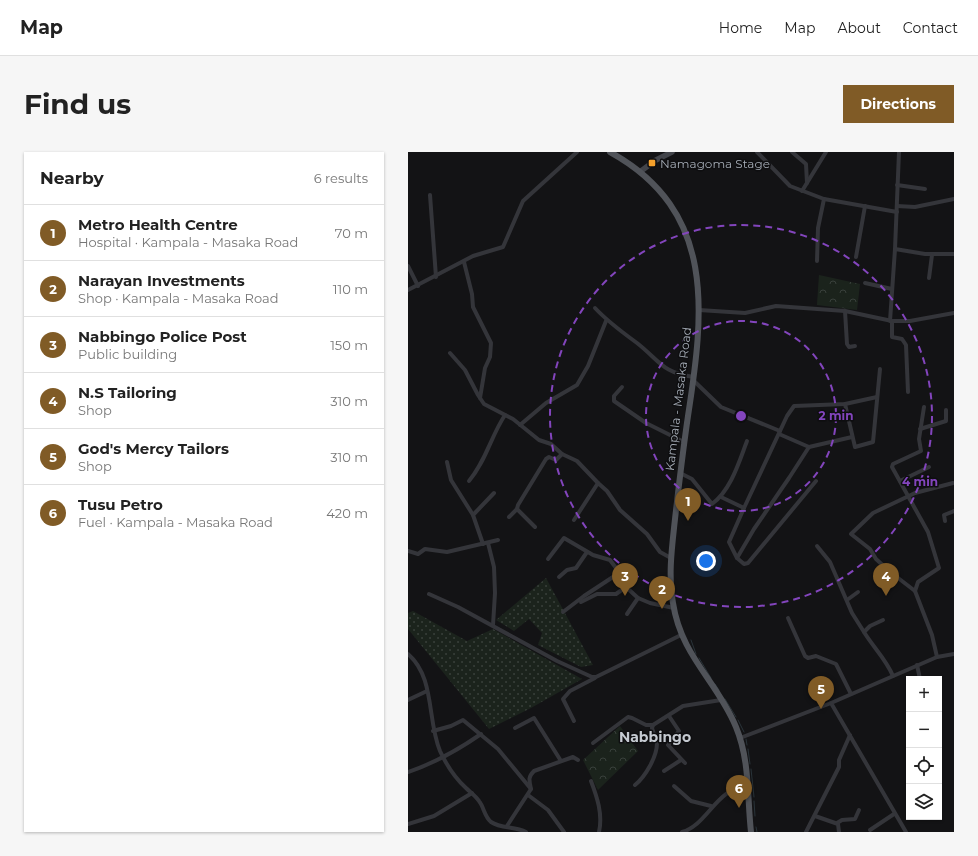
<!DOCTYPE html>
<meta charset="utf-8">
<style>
:root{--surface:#fff;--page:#f6f6f6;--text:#222;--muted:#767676;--line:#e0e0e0;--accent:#805b26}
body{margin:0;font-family:Montserrat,sans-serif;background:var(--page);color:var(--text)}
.controls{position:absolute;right:12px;bottom:12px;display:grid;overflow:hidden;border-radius:0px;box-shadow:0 1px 3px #0004}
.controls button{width:36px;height:36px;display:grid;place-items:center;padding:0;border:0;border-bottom:1px solid var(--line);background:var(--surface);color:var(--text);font:20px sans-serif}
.you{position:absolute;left:298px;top:409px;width:14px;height:14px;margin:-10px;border:3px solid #fff;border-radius:50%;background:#1a73e8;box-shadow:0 0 0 6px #1a73e833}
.badge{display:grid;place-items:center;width:26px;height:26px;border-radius:50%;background:var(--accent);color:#fff;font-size:13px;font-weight:700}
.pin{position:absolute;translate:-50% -33px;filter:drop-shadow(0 1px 2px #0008)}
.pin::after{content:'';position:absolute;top:21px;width:14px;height:12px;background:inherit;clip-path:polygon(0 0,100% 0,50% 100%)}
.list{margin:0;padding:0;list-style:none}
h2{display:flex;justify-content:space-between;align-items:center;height:52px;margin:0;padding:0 16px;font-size:17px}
h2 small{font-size:13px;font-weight:400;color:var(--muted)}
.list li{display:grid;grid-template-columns:26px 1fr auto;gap:12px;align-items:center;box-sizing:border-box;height:56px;padding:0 16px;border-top:1px solid var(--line)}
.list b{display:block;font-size:15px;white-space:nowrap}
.list p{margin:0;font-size:13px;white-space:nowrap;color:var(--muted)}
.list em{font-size:13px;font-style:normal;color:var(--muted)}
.icon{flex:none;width:22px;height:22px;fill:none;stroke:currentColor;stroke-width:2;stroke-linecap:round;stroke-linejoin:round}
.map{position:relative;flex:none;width:546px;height:680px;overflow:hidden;border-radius:0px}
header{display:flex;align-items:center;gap:24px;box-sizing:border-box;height:56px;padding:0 20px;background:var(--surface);border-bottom:1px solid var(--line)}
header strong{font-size:19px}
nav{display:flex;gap:22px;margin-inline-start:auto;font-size:14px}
.intro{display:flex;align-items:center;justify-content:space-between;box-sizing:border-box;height:96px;padding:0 24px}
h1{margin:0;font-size:28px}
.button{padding:10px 18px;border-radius:0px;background:var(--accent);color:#fff;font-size:14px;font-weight:700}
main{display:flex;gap:24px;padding:0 24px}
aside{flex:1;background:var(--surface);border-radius:0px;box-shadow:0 1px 3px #0004}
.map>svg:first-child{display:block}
.grass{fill:url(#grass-dots)}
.forest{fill:url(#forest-crowns)}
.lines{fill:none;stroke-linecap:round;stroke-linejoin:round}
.stream{stroke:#293339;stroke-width:1}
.street{stroke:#34353a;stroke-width:4}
.secondary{stroke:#42444a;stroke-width:5.5}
.primary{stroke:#505359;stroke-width:6}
.ring{fill:none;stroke:#8345bd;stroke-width:2;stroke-dasharray:7 5}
.poi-dot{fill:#f4a02b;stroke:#0e0e10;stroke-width:1.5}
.labels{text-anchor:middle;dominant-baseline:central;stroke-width:3;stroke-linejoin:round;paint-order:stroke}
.poi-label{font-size:12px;fill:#a4abb5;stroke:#0e0e10;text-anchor:start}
.street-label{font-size:12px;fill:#a4abb5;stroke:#0e0e10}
.quarter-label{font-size:14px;font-weight:bold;fill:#c5cad1;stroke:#0e0e10}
.centre{fill:#8345bd;stroke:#0e0e10;stroke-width:2}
.ring-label{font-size:12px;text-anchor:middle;font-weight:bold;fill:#8345bd;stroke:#0e0e10;stroke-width:3;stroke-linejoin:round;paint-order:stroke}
</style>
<header>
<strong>Map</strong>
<nav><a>Home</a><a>Map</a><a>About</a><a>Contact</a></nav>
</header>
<div class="intro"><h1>Find us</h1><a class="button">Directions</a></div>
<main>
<aside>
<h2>Nearby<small>6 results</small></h2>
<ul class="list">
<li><span class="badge">1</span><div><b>Metro Health Centre</b><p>Hospital · Kampala - Masaka Road</p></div><em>70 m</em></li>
<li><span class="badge">2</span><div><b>Narayan Investments</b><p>Shop · Kampala - Masaka Road</p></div><em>110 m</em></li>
<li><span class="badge">3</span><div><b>Nabbingo Police Post</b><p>Public building</p></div><em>150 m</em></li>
<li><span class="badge">4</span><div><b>N.S Tailoring</b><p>Shop</p></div><em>310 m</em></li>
<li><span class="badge">5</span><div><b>God's Mercy Tailors</b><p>Shop</p></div><em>310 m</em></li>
<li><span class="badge">6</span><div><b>Tusu Petro</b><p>Fuel · Kampala - Masaka Road</p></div><em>420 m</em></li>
</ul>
</aside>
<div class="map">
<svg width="546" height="680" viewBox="0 0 546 680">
<defs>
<pattern id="grass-dots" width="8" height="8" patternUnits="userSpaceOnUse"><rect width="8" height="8" fill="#1b231c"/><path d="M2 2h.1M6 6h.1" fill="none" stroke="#39403b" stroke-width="1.8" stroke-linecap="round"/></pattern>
<pattern id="forest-crowns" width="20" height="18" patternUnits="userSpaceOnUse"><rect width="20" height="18" fill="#1b231c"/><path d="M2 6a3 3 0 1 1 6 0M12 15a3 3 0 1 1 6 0" fill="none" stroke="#39403b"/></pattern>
</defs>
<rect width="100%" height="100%" fill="#131315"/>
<g class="grass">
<polygon points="138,426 185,513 173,515 130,493 134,481 121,467 106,479 88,468"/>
<polygon points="5,459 59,489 85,477 174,527 123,556 81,577 0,477 0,461"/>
</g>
<g class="forest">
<polygon points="411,123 452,132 449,158 409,153"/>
<polygon points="212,574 230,599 190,638 175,608"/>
</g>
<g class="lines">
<g class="stream">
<polyline points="283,488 288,502"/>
<polyline points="291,506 303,526"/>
<polyline points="307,532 311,538"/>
<polyline points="317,547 328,565"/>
<polyline points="330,568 336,580"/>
<polyline points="338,587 339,593"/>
<polyline points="340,597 342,612"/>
<polyline points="343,617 346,645"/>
<polyline points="346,649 347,664"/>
<polyline points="348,675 349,680"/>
</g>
<g class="street">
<polyline points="349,0 382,34 416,47 489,60"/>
<polyline points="384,0 398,12 399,31"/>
<polyline points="489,33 517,37"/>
<polyline points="394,39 418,0"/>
<polyline points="22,43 28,125"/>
<polyline points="489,54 507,55 546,47"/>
<polyline points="487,97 517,102 546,102"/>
<polyline points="448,105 457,54"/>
<polyline points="409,109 410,76 416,47"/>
<polyline points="56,110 64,142 65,155 83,191 82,205 77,216 72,246"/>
<polyline points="0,114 10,134"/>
<polyline points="521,126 524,103"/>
<polyline points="457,131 484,137"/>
<polyline points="0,138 65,104 95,95 115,49 169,0"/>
<path d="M187,156C200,170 214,180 229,191C252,209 254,221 286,225"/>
<polyline points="291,158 337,161 368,154 437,159 484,169 502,169 546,161"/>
<polyline points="437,159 439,192 441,195 447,194"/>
<polyline points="482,169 487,97 491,0"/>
<polyline points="484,169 484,185 494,187 498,193 500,240"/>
<polyline points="42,201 57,218 70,243 76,252 105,267 131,288 143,292 154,302 169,309 190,331"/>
<polyline points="286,229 313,255 372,279"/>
<polyline points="214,235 206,244 206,249 238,271 276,290"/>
<polyline points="437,252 447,295 465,290 472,217"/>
<polyline points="112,273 138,251 169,233 180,214 198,169"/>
<polyline points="512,277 538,269 538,258"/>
<polyline points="401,295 444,285"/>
<polyline points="39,310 43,328 65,363"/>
<path d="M272,321L284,327L304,352C323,338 331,310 339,289"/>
<path d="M61,329C78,309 83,284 97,263"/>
<polyline points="492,329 521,315"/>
<polyline points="313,345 336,356 379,264 386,254 437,252 469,245"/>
<polyline points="336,356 321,390 329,406 336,412 340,411 408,329"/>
<polyline points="101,365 109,357"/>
<polyline points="166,368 190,331 199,339 212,358 239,382 252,400 263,406"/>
<polyline points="537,369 536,363 546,359"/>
<polyline points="127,375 109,357 110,353 138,307 141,305 148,308 154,302"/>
<polyline points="80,391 86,415 87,441 85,473"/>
<polyline points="75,392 65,363 86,341"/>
<polyline points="409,394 422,410 444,461 456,480"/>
<polyline points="0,399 10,402 17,397 39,400 90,388"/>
<polyline points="329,406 346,377 381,326 401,295 371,282"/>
<polyline points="140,407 156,386 185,403 202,408 208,416 218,435 230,446 242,451 266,456"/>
<polyline points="151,425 159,418 168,416 179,400"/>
<polyline points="507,439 510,430 531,416 520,380 484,315 485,312 513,299 511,287 516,255"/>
<polyline points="21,442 50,455 149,509 184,525 188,525 273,483"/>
<polyline points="439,448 450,440"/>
<polyline points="173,450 189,442 208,442 218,435"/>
<polyline points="155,460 176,444 211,421"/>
<polyline points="219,462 230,446"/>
<polyline points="380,466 397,504 400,506 408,504 428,512 443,542"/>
<path d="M475,468L462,474L456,480C465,495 478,507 485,524"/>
<path d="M0,502C27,525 19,568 32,599C38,612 47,626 58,636C62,640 68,644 71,649C76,655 76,664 83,670C93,677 107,674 118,680"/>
<polyline points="529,505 524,483 507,439 481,419 468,407 462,397 443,382 465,361 507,341 545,331"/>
<polyline points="509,513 512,527"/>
<polyline points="0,548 19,539"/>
<polyline points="423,551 498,680"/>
<polyline points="261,564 271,579 260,593 277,611"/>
<polyline points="166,569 155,547 162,539 187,526"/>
<polyline points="107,576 126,566 153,609"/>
<polyline points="25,579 43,574 55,568 90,597 123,637"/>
<polyline points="332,586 423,551 529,505 546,502"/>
<polyline points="185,591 220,565 224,566 238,573 245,573 275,554 313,548"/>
<polyline points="256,619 273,608"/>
<path d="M0,620C27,611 50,598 73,582"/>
<path d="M183,629C189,645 195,662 191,680"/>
<path d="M227,633C237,625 249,605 249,591C248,586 245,581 244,576L245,573"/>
<polyline points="266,634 283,649 303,654"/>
<polyline points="120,643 140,658 156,680"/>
<polyline points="407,664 430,672 431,680"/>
<polyline points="429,671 434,668 447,667 451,658"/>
<polyline points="0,672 26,664 64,641"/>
<path d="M99,674L123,637C121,628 120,625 126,619L165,605L170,608"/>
<polyline points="462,678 486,662"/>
<path d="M274,680C300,673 309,634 340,635"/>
<polyline points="398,680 431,615 431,608 442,583"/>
</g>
<polyline class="secondary" points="233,19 248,8 264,0"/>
<path class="primary" d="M202,0C309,59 296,160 280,264C275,298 271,332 267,367C264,395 260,423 265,451C273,504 309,529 328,575C342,609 339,644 343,680"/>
</g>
<g class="ring">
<circle cx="333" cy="264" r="95"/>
<circle cx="333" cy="264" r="191"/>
</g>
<rect class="poi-dot" x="240" y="7" width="8" height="8" rx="2"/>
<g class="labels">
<g class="poi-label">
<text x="252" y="11">Namagoma Stage</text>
</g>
<g class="street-label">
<text transform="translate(270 247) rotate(-83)">Kampala - Masaka Road</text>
</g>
<g class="quarter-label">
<text x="247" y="585">Nabbingo</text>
</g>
</g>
<circle cx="333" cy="264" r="6" class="centre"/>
<g class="ring-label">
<text x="428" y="268">2 min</text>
<text x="512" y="334">4 min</text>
</g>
</svg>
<div class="controls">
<button>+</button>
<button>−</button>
<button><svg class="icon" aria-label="locate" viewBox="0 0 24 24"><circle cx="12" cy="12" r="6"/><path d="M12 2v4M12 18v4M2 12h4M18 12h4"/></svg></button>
<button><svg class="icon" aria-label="layers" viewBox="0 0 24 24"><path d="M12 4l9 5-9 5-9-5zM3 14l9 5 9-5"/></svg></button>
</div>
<div class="you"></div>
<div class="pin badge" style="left:280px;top:369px">1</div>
<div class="pin badge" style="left:254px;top:457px">2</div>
<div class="pin badge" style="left:217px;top:444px">3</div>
<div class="pin badge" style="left:478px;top:444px">4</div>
<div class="pin badge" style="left:413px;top:557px">5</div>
<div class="pin badge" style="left:331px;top:656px">6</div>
</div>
</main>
